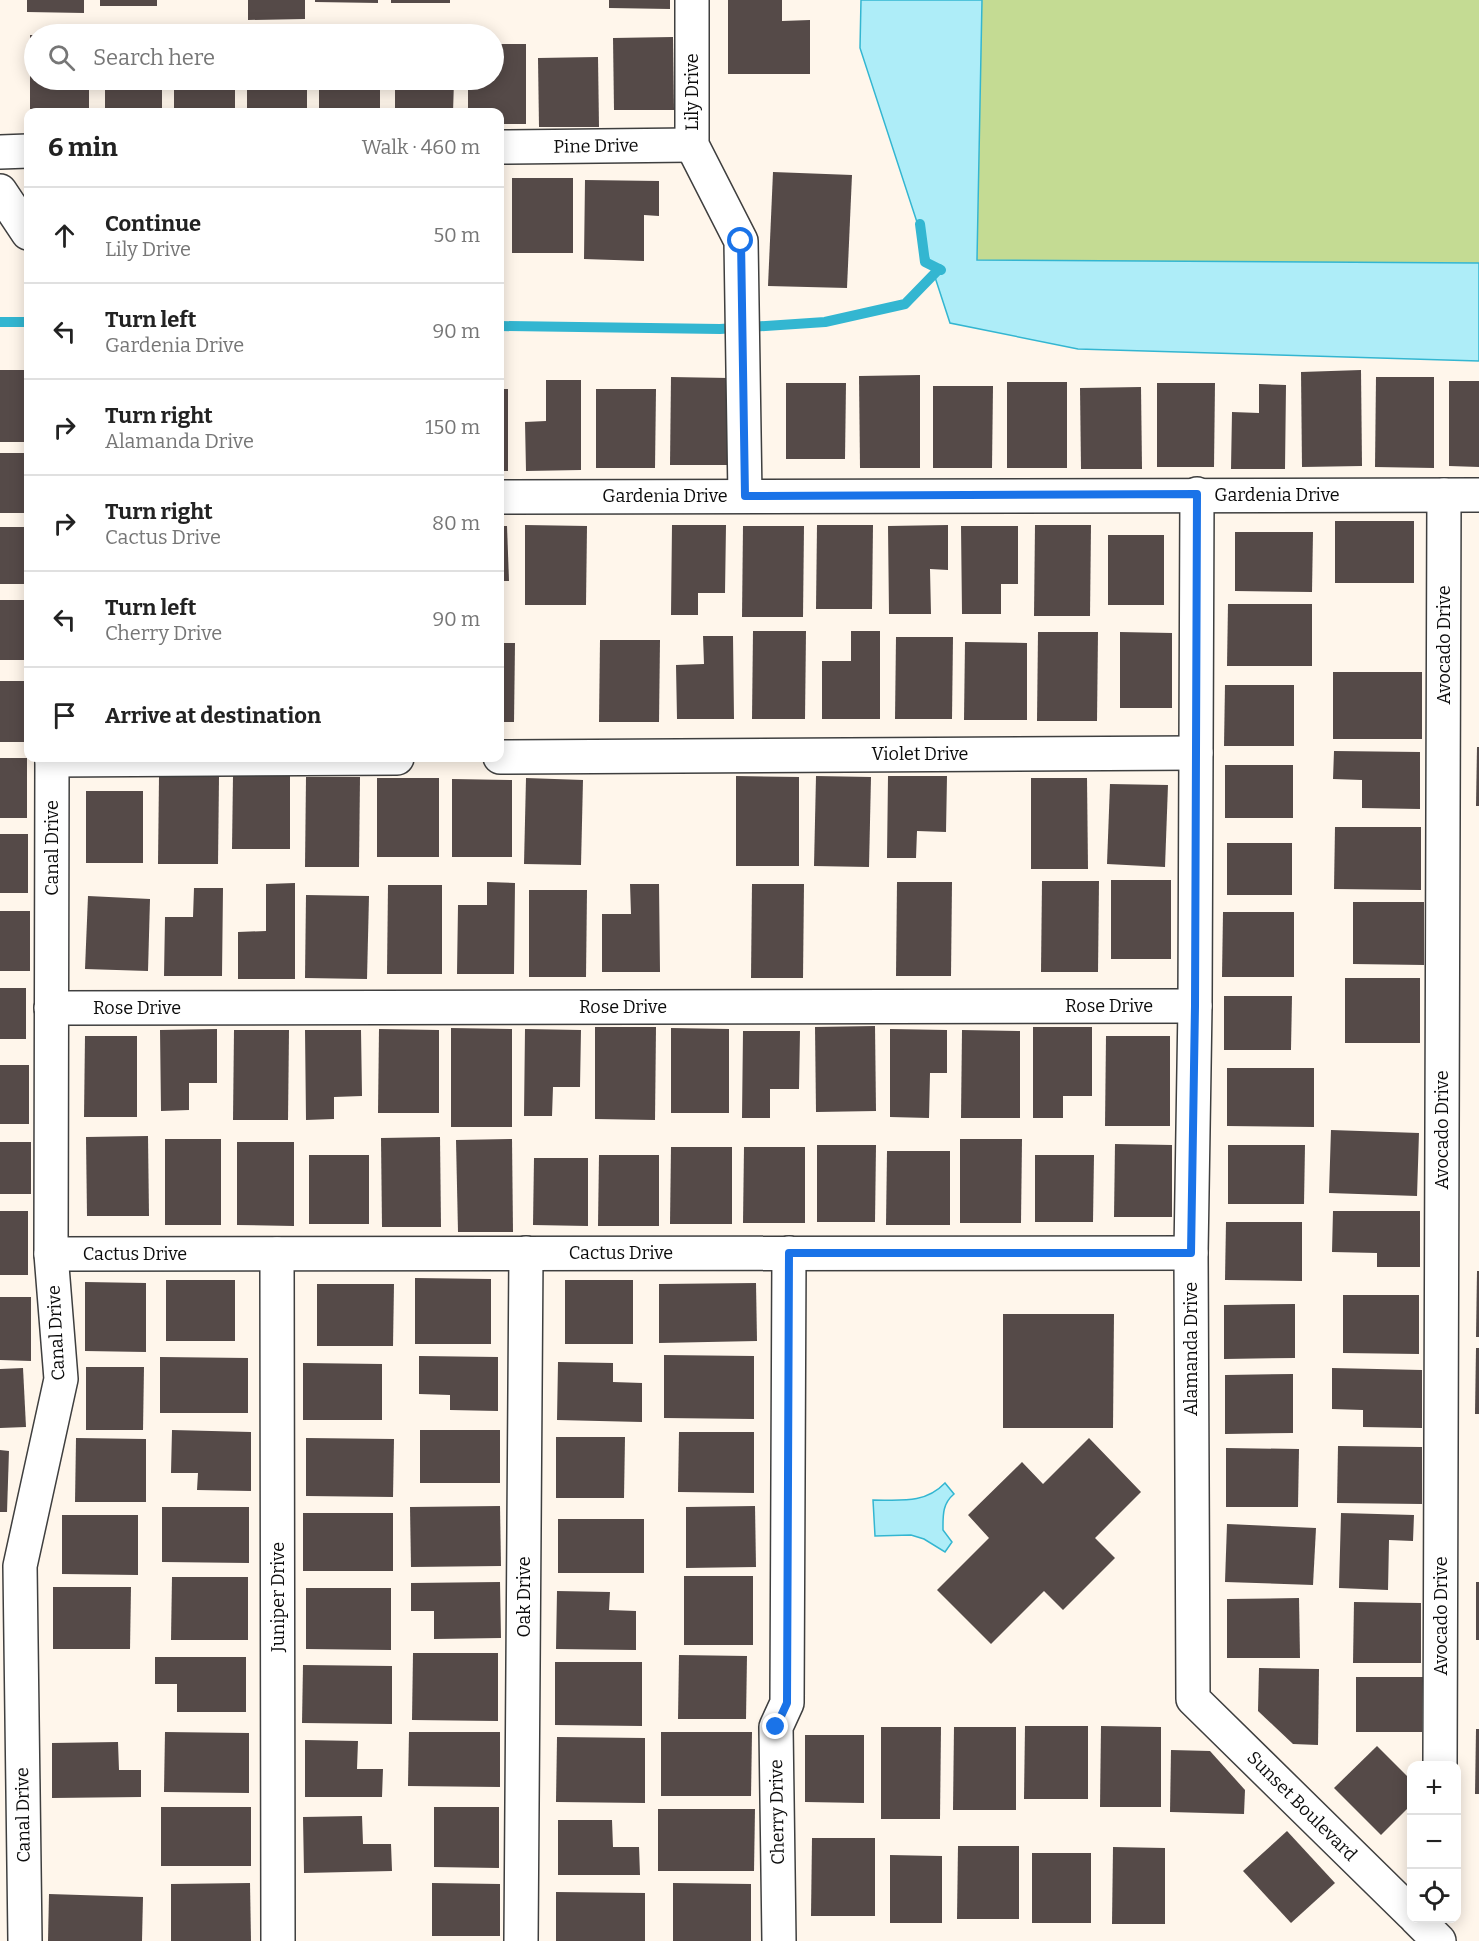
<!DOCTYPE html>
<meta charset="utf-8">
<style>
:root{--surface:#fff;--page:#f6f6f6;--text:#222;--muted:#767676;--line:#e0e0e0}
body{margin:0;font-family:Bitter,serif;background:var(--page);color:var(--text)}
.controls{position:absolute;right:18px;bottom:18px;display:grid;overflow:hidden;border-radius:12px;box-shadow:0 3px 15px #0003}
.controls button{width:54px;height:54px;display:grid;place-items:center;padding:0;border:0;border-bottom:2px solid var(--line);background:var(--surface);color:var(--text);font:30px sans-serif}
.stop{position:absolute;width:18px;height:18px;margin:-14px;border:4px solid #1a73e8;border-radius:50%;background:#fff}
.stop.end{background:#1a73e8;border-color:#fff;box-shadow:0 2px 6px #0008}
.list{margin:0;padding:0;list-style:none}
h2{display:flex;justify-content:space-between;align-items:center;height:78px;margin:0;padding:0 24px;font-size:26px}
h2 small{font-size:20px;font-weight:400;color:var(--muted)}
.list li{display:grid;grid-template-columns:39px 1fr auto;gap:18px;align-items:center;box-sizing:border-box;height:96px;padding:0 24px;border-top:2px solid var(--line)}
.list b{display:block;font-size:22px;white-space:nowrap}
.list p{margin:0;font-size:20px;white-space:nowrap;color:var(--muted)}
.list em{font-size:20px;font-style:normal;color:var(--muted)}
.icon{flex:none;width:33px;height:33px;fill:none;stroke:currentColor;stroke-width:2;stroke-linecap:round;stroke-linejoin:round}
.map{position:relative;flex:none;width:1479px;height:1941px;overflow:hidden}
.search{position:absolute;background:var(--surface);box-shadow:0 3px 15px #0003;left:24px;top:24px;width:480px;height:66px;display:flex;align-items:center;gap:15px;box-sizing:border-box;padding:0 21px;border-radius:33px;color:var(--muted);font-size:22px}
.panel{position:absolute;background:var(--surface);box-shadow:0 3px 15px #0003;left:24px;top:108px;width:480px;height:654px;border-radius:12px}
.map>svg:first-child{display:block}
.forest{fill:#c4db93}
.water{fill:#aeedf8;stroke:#33b6d1;stroke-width:1.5}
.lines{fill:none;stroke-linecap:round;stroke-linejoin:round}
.stream{stroke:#33b6d1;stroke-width:10}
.building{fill:#554a48}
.street-casing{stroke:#3f3f3f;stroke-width:36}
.street{stroke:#fff;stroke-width:33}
.route{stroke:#1a73e8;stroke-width:8}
.labels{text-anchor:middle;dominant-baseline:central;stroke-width:6;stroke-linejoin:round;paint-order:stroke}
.street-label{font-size:18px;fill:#0c0c0c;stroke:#fff}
</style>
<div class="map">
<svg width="1479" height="1941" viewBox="0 0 1479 1941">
<rect width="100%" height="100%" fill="#fff6eb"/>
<polygon class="forest" points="982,0 1479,0 1479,263 977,261"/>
<g class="water">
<polygon points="861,0 982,0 977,260 1479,263 1479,361 1078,349 950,323 860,48"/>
<path d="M945,1483L954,1494C942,1504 943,1516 943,1530L952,1542L945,1552L924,1539L911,1535L875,1536L873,1500C900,1500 925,1504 945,1483Z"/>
</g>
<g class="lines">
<g class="stream">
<polyline points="920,224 925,262 941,270"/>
<polyline points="0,322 28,322"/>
<polyline points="500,326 720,329 825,322 905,304 939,269"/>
</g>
</g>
<g class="building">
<polygon points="27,0 84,0 84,13 27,12"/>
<rect x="100" y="0" width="57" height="6"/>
<polygon points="248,0 305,0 305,19 248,20"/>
<polygon points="315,0 378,0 378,3 315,2"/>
<rect x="391" y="0" width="59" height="3"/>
<polygon points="609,0 670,0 670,9 609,8"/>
<polygon points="728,0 782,0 782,21 810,20 810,74 728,74"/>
<rect x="319" y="30" width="61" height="4"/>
<rect x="174" y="32" width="61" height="2"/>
<polygon points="30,35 34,35 34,80 89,80 89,109 30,109"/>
<polygon points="673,37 674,110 614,110 613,38"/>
<polygon points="494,44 526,44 526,124 500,124 500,112 468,112 468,80 494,80"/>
<polygon points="598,57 599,127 539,127 538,58"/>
<rect x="105" y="80" width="57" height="32"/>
<rect x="174" y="80" width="61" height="32"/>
<rect x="247" y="80" width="60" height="32"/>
<rect x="319" y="80" width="61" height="32"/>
<polygon points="395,80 454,80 453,112 395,112"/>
<polygon points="773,172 852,175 847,288 768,286"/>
<rect x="512" y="178" width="61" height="75"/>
<polygon points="585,180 659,181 659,216 644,215 644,261 584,259"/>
<rect x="0" y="370" width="27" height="72"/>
<polygon points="1361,370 1362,466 1302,467 1301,372"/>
<polygon points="920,375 920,468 860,468 859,376"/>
<polygon points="671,377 729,378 729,465 670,465"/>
<polygon points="1376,377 1434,377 1434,468 1375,467"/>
<polygon points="546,380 581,380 581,470 526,471 525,422 546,421"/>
<polygon points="1449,381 1479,381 1479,467 1449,466"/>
<rect x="1007" y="382" width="60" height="86"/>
<polygon points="786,383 846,383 845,459 786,459"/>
<polygon points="1157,383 1215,383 1214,467 1157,467"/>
<polygon points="1259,384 1286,385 1285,469 1231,469 1232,412 1259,413"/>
<polygon points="933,386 993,386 992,468 933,468"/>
<polygon points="1141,387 1142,469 1081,469 1080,388"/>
<rect x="500" y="389" width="8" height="82"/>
<polygon points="596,389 656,389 655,468 596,468"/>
<polygon points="0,453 27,453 28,513 0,513"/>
<rect x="1335" y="521" width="79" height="62"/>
<polygon points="525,525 587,526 586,605 525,605"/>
<polygon points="672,525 726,525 725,593 698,593 698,615 671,615"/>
<polygon points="817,525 873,525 872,609 816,609"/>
<polygon points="948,525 948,570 930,569 931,614 889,614 888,526"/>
<polygon points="1035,525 1091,525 1090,616 1034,616"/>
<polygon points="500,526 507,526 509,581 500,581"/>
<polygon points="743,526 804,526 803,617 742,617"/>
<polygon points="961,526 1018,526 1018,584 1001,584 1001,614 962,614"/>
<rect x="0" y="527" width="28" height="57"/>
<polygon points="1235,532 1313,532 1312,592 1235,591"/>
<rect x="1108" y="535" width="56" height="70"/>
<polygon points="0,600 28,600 27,660 0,660"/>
<polygon points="1228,604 1312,604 1312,666 1227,666"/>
<polygon points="753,631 806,631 805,719 752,719"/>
<polygon points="851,631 880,631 880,719 822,719 822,661 851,661"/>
<polygon points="1038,632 1098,632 1097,721 1037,721"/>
<polygon points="1120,632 1172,633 1172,708 1120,708"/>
<polygon points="703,636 733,636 734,719 677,719 676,665 704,664"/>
<polygon points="896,637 953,637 952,719 895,719"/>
<polygon points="600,640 660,640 659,722 599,722"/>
<polygon points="965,642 1027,643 1027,720 964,720"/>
<polygon points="500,643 515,643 514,722 500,722"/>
<rect x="1333" y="672" width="89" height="67"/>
<rect x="0" y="681" width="28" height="61"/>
<polygon points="1225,685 1294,685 1294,746 1224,746"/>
<polygon points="1477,747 1479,747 1479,806 1476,806"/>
<polygon points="1334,751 1420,752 1420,809 1362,808 1362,780 1333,779"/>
<rect x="0" y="758" width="27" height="60"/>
<rect x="1225" y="765" width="68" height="53"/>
<polygon points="233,776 290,776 290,849 232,849"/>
<polygon points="736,776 799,777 799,866 736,866"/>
<polygon points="816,776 871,777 869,867 814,866"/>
<polygon points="888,776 947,776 946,832 917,831 916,858 887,858"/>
<polygon points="159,777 219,777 218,864 158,864"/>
<polygon points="306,777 360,777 359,867 305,867"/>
<rect x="377" y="778" width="62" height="79"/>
<polygon points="526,778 583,780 581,865 524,864"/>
<polygon points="1031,778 1087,778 1088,869 1031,869"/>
<polygon points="452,779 512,780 512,857 452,857"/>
<polygon points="1110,784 1168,785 1165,867 1107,864"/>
<rect x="86" y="791" width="57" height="72"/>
<polygon points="1335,827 1421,827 1421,890 1334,889"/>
<rect x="0" y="834" width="28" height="59"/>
<rect x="1227" y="843" width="65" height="52"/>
<rect x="1111" y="880" width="60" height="79"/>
<polygon points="1042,881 1099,881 1098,972 1041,972"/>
<polygon points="487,882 515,883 514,974 457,974 458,905 487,905"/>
<polygon points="897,882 952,882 951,976 896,976"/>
<polygon points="295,883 295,979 238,979 238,932 266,931 266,884"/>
<polygon points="630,884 659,884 660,972 602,972 602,914 631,914"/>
<polygon points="752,884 804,884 803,978 751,978"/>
<polygon points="388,885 442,885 442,974 387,974"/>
<polygon points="194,888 223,888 222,976 164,976 165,917 193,917"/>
<polygon points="529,890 587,890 586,977 529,977"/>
<polygon points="306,895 369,896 367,979 305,978"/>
<polygon points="88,896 150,899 148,971 85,969"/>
<polygon points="1353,902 1424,902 1424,965 1353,964"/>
<rect x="0" y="911" width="30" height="60"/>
<polygon points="1223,912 1294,912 1294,977 1222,977"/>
<rect x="1345" y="978" width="75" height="65"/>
<rect x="0" y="988" width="26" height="51"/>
<polygon points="1224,996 1292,996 1291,1050 1224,1050"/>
<polygon points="875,1026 876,1111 816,1112 815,1027"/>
<polygon points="595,1027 656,1027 655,1120 595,1119"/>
<polygon points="1033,1027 1092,1027 1092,1096 1063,1096 1063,1118 1033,1118"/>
<polygon points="451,1028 512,1029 512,1127 451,1127"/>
<polygon points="671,1028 729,1029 729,1113 671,1113"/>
<polygon points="217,1029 217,1083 189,1083 189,1110 161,1111 160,1030"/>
<polygon points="379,1029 439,1030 439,1113 378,1113"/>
<polygon points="525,1029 581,1030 580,1087 553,1087 552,1116 524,1116"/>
<polygon points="890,1029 947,1030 947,1073 930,1073 929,1118 890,1117"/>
<polygon points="234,1030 289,1030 288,1120 233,1120"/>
<polygon points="305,1030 361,1030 362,1096 334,1097 334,1119 306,1120"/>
<polygon points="962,1030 1020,1031 1020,1118 961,1118"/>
<polygon points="743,1031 800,1031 799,1089 770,1089 770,1118 742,1118"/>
<polygon points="85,1036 137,1036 137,1117 84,1117"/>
<polygon points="1106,1036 1170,1036 1170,1126 1105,1126"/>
<rect x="0" y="1065" width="29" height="59"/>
<polygon points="1227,1068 1314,1068 1314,1127 1227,1126"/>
<polygon points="1331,1130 1419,1133 1417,1196 1329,1193"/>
<polygon points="148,1136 149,1216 87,1216 86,1137"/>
<polygon points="440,1137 441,1227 382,1227 381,1138"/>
<rect x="165" y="1139" width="56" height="86"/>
<polygon points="512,1139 513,1232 458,1232 456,1140"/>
<polygon points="960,1139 1022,1139 1021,1223 960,1223"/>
<rect x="0" y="1142" width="31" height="52"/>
<polygon points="237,1142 294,1142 294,1226 237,1225"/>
<polygon points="1115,1144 1172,1145 1172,1217 1114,1217"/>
<polygon points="817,1145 876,1145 875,1222 817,1222"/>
<polygon points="1228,1145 1305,1145 1304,1204 1228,1204"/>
<polygon points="671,1147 732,1147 732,1224 670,1224"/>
<polygon points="744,1147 805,1147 805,1223 743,1223"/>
<polygon points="887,1151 950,1151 950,1225 886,1225"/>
<rect x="309" y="1155" width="60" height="69"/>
<polygon points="599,1155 659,1155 659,1226 598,1226"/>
<polygon points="1035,1155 1094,1155 1093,1222 1035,1222"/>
<polygon points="534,1158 588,1158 588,1226 533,1225"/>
<rect x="0" y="1211" width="28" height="64"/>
<polygon points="1333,1211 1420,1211 1420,1267 1377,1267 1377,1253 1332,1252"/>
<polygon points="1226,1222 1302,1222 1302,1281 1225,1280"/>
<polygon points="1477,1271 1479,1271 1479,1337 1476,1337"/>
<polygon points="415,1278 491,1279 491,1344 415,1344"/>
<rect x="166" y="1280" width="69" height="61"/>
<rect x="565" y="1280" width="68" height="64"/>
<polygon points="85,1282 146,1283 146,1352 85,1351"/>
<polygon points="756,1283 757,1341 659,1343 659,1284"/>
<polygon points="317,1284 394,1284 393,1346 317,1346"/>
<polygon points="1343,1295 1419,1295 1419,1354 1343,1353"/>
<polygon points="0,1297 31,1297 31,1361 0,1360"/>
<polygon points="1295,1304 1295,1358 1224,1359 1224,1305"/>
<polygon points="1003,1314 1114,1314 1113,1428 1003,1428"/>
<polygon points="1476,1348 1479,1348 1479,1414 1475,1414"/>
<polygon points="664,1355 754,1356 754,1419 664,1418"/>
<polygon points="419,1356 498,1357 498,1411 450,1410 450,1395 419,1394"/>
<polygon points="160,1357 248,1358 248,1413 160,1413"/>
<polygon points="558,1362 613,1363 613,1382 642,1383 642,1422 557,1420"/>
<polygon points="303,1363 382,1364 382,1420 303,1420"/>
<polygon points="86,1367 144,1367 143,1430 86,1430"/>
<polygon points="23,1368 26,1427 0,1428 0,1369"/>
<polygon points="1332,1368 1422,1370 1422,1428 1363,1427 1363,1410 1332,1409"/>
<polygon points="1293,1374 1293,1433 1225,1434 1225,1375"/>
<polygon points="172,1430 251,1432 251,1491 197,1490 198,1473 171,1473"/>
<rect x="420" y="1430" width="80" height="53"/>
<polygon points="679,1432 754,1432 754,1493 678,1492"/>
<polygon points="556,1437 625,1437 624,1498 556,1498"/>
<polygon points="76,1438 146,1439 146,1502 75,1502"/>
<polygon points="306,1438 394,1439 393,1497 306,1496"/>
<polygon points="1089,1438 1141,1492 1095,1538 1115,1558 1063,1610 1044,1591 991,1644 937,1590 989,1538 968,1515 1022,1462 1043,1484"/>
<polygon points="1338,1446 1422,1447 1422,1504 1337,1503"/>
<polygon points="1226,1448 1299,1449 1298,1507 1226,1507"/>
<polygon points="0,1450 9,1451 7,1512 0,1512"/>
<polygon points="500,1506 501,1566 411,1567 410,1507"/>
<polygon points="755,1506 756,1567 686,1568 686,1507"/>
<polygon points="162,1507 249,1507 249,1563 162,1562"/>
<rect x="303" y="1513" width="90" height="58"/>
<polygon points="1341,1513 1414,1515 1413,1541 1389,1540 1388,1590 1339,1588"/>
<polygon points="62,1515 138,1515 138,1575 62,1574"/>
<rect x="558" y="1519" width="86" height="54"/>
<polygon points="1227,1524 1316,1528 1313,1585 1225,1582"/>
<rect x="684" y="1576" width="69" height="69"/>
<polygon points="172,1577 248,1577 248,1640 171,1640"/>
<polygon points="500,1582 501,1638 434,1639 434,1611 411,1611 411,1583"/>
<rect x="1476" y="1582" width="3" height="58"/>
<polygon points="53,1587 131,1587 130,1649 53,1649"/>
<polygon points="306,1588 391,1588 391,1650 306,1649"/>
<polygon points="557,1591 610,1592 609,1610 636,1611 636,1650 556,1649"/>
<polygon points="1299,1598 1300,1658 1227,1658 1227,1599"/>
<polygon points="1354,1602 1421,1603 1421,1663 1353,1663"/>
<polygon points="413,1653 498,1653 498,1721 412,1720"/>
<polygon points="679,1655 747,1656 746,1719 678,1719"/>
<polygon points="155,1657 246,1657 246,1712 177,1712 177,1684 155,1684"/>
<polygon points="555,1662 642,1662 642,1726 555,1725"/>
<polygon points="303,1665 392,1666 392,1724 302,1723"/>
<polygon points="1259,1668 1319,1669 1318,1745 1293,1744 1258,1711"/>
<polygon points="1356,1677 1423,1677 1422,1732 1356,1732"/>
<polygon points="1025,1726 1088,1726 1088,1799 1024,1799"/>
<polygon points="1101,1726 1161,1727 1161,1807 1100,1807"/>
<polygon points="881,1727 941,1727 940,1819 881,1819"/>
<polygon points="954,1727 1016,1727 1016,1810 953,1810"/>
<polygon points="1476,1729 1479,1729 1479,1794 1475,1794"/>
<polygon points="165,1732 249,1733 249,1793 164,1792"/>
<polygon points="409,1732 500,1732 500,1787 408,1786"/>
<polygon points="661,1732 752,1732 751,1796 661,1796"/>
<polygon points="805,1735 864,1735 864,1803 805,1802"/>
<polygon points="557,1737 645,1738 645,1803 556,1802"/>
<polygon points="305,1740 358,1741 357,1769 383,1769 382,1797 305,1797"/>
<polygon points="118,1742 119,1770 141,1770 141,1797 52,1798 52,1743"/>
<polygon points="1377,1746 1412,1781 1412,1804 1381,1835 1334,1788"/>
<polygon points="1171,1750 1210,1751 1245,1790 1244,1814 1170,1812"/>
<rect x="161" y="1807" width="90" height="59"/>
<polygon points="434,1807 499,1807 499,1868 434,1867"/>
<polygon points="658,1809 755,1809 754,1871 658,1871"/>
<polygon points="362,1816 363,1844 391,1844 392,1871 304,1873 303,1817"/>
<polygon points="558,1820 612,1820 613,1847 639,1847 640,1875 558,1875"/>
<polygon points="1287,1831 1335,1883 1291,1923 1243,1871"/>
<polygon points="812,1838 875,1838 875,1916 811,1916"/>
<polygon points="958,1846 1019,1846 1019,1919 957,1919"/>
<polygon points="1113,1847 1165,1848 1165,1924 1112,1924"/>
<rect x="1032" y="1853" width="59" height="70"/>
<polygon points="890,1855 942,1856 942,1923 890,1923"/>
<polygon points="250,1883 251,1941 171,1941 171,1884"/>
<polygon points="432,1883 500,1884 500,1936 432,1936"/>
<polygon points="673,1883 751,1884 751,1941 673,1941"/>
<polygon points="556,1892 645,1893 645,1941 556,1941"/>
<polygon points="49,1894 143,1897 142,1941 48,1941"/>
</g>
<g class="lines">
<defs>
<g id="street">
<polyline points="692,0 692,145 741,241 745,496"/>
<polyline points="500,147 692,145"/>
<polyline points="0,152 28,151"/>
<polyline points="0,191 28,233"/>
<polyline points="1197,494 1195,1006 1191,1253 1193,1699 1412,1914"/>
<polyline points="500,497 1479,495"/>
<polyline points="500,757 1196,753"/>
<polyline points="52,760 397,758"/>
<polyline points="51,1008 1195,1006"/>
<polyline points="51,1254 1191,1253"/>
<polyline points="277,1254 278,1941"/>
<polyline points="1440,1766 1444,495"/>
<polyline points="1416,1918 1439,1941"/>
<polyline points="25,1941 20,1566 61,1379 51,1254 52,758"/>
<polyline points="521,1941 526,1253"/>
<polyline points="779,1941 776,1727 787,1703 789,1253"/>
</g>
</defs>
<use href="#street" class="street-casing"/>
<use href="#street" class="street"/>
</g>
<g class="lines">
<polyline class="route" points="741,241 745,496 1197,494 1195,1006 1191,1253 789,1253 787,1703 776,1727"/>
</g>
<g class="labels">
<g class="street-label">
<text transform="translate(692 92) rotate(-90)">Lily Drive</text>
<text transform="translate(596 146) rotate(-1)">Pine Drive</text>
<text x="1277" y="495">Gardenia Drive</text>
<text x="665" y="496">Gardenia Drive</text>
<text transform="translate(1444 645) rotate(-90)">Avocado Drive</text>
<text x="920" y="754">Violet Drive</text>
<text transform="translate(52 848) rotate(-90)">Canal Drive</text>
<text x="1109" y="1006">Rose Drive</text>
<text x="623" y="1007">Rose Drive</text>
<text x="137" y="1008">Rose Drive</text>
<text transform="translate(1442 1130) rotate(-90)">Avocado Drive</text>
<text x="621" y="1253">Cactus Drive</text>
<text x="135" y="1254">Cactus Drive</text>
<text transform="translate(56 1333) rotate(-93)">Canal Drive</text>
<text transform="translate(1191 1349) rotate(-90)">Alamanda Drive</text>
<text transform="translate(278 1597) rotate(-90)">Juniper Drive</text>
<text transform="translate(524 1597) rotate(-90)">Oak Drive</text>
<text transform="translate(1441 1616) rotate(-90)">Avocado Drive</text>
<text transform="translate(1302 1806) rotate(45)">Sunset Boulevard</text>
<text transform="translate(777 1812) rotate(-91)">Cherry Drive</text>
<text transform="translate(23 1815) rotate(-91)">Canal Drive</text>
</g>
</g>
</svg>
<div class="controls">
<button>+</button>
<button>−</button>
<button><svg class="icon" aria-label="locate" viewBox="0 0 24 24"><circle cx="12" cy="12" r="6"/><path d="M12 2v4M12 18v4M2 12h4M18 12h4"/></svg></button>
</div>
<div class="stop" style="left:741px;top:241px"></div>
<div class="stop end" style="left:776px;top:1727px"></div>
<div class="search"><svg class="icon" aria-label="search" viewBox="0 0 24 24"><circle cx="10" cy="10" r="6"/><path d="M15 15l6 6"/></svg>Search here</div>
<section class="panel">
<h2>6 min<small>Walk · 460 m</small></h2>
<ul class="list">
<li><svg class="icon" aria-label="ahead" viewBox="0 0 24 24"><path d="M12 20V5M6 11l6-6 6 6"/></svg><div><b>Continue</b><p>Lily Drive</p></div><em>50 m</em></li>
<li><svg class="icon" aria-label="left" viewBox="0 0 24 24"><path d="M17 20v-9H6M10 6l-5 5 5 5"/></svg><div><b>Turn left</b><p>Gardenia Drive</p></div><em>90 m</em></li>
<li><svg class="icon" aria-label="right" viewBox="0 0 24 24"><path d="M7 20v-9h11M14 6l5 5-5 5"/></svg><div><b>Turn right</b><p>Alamanda Drive</p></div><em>150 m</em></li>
<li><svg class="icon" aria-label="right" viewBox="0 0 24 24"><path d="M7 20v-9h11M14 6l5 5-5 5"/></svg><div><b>Turn right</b><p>Cactus Drive</p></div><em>80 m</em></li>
<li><svg class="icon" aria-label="left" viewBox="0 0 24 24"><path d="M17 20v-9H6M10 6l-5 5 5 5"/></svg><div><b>Turn left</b><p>Cherry Drive</p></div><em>90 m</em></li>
<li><svg class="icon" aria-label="arrive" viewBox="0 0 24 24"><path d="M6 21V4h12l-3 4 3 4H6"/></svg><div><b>Arrive at destination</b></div></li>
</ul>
</section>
</div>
